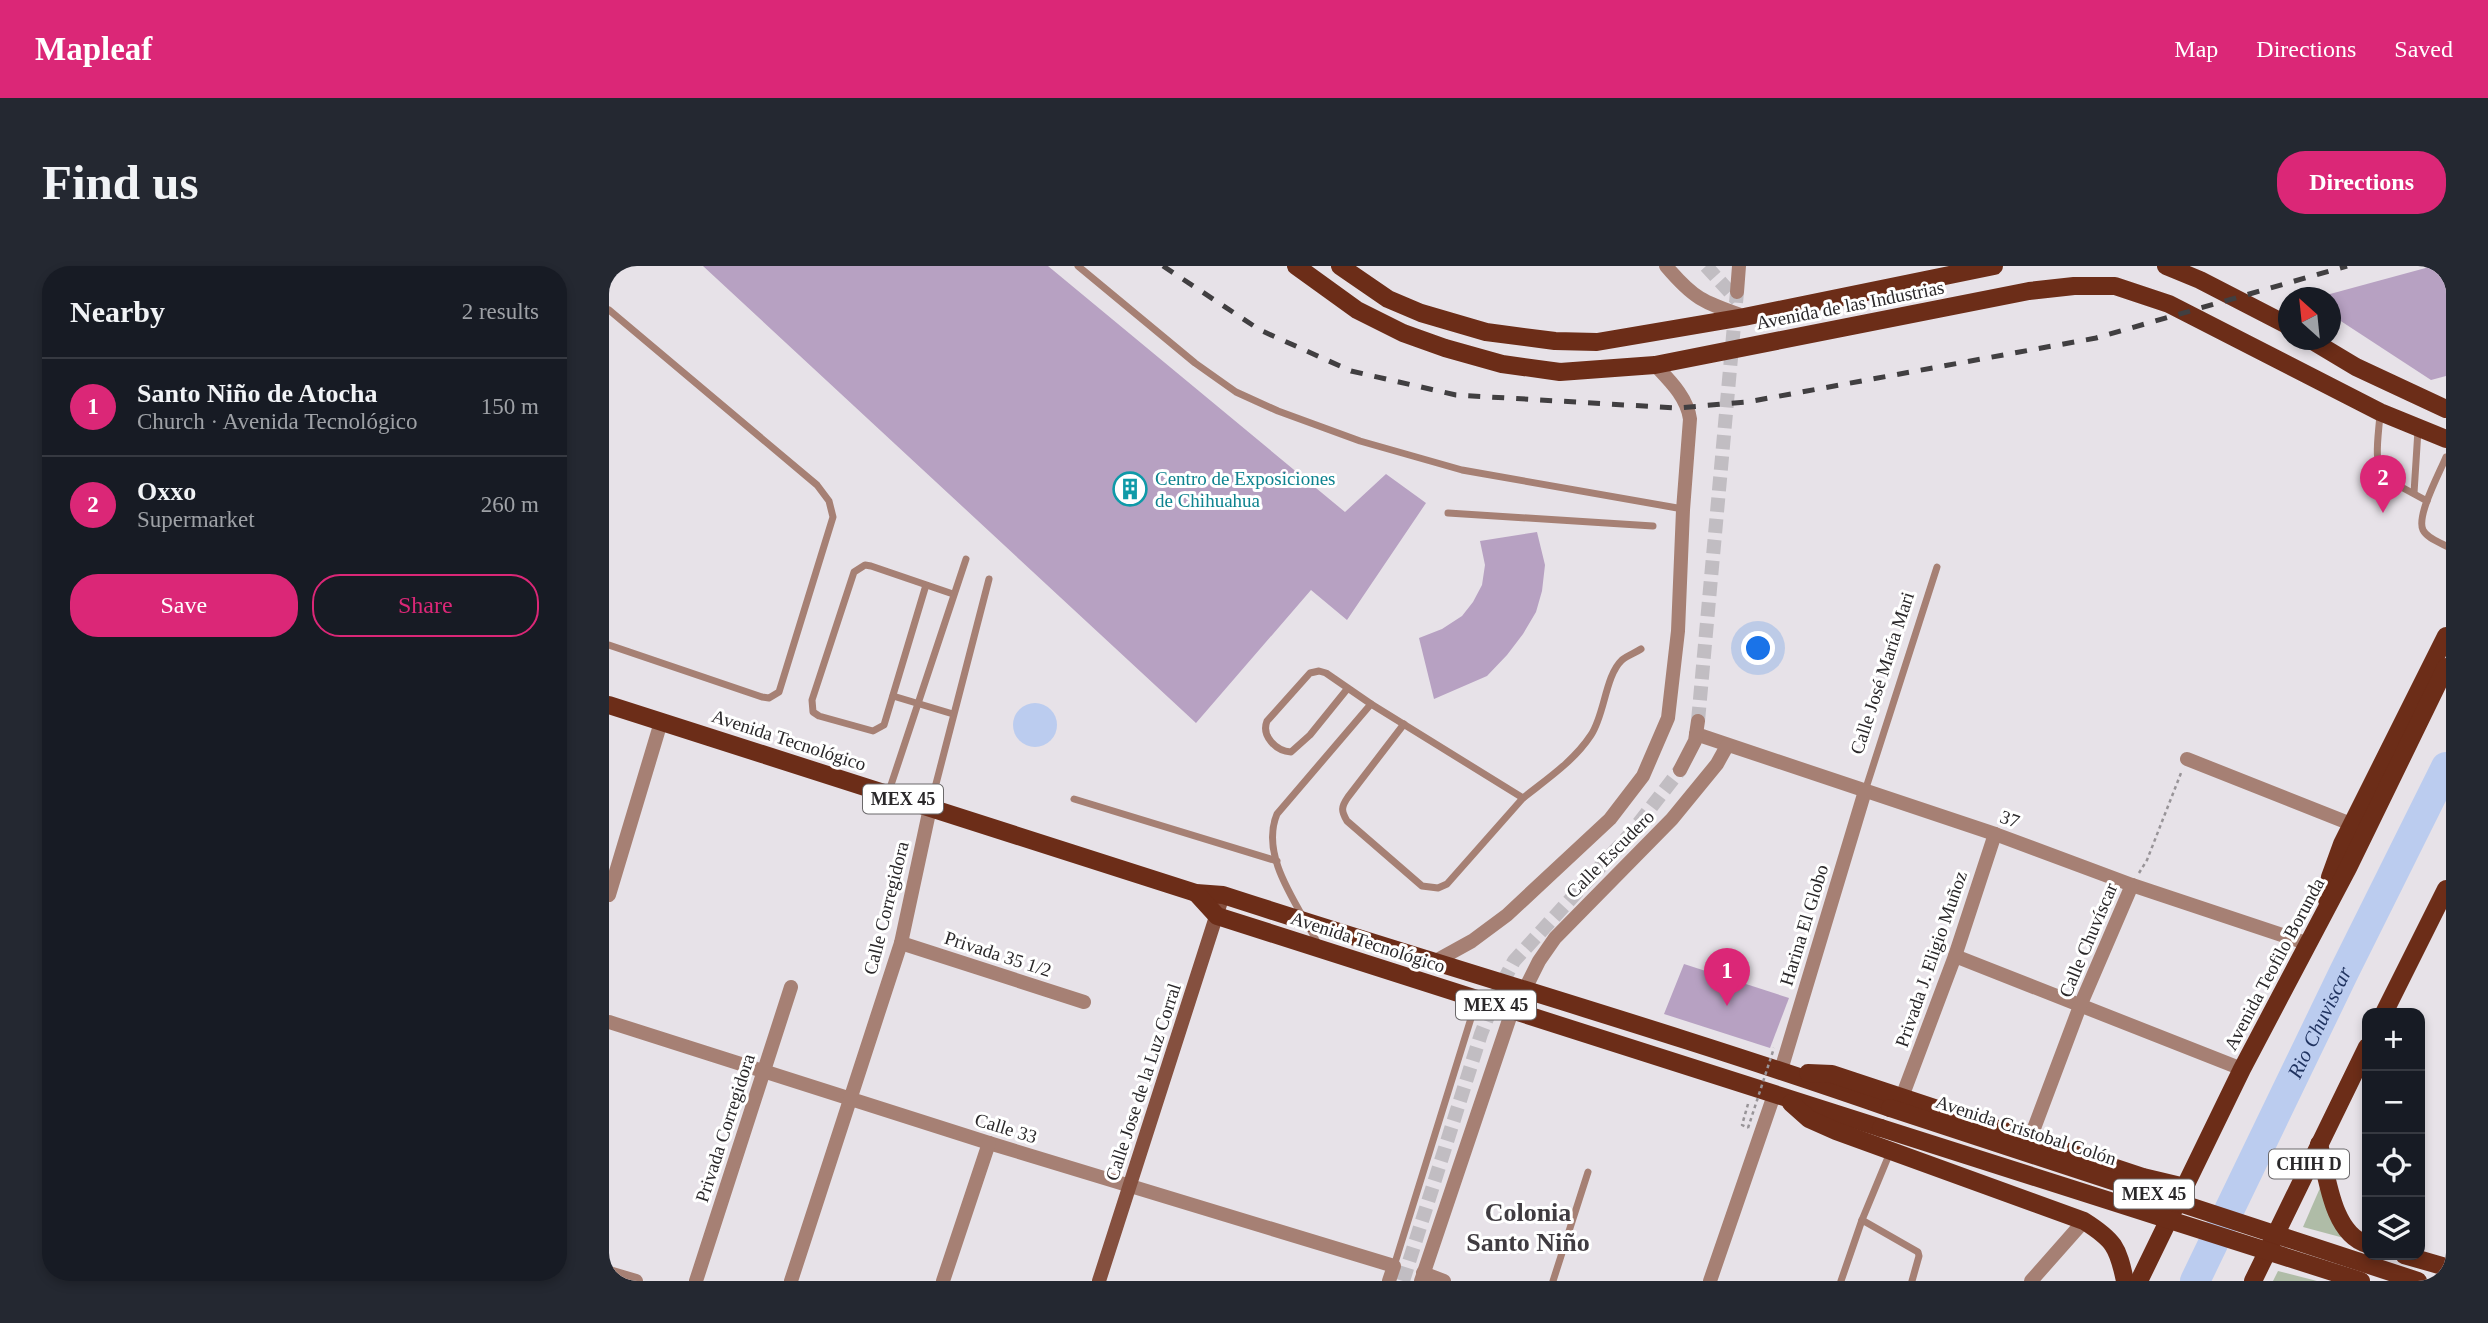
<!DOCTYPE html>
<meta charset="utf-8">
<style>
:root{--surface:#171b24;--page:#242831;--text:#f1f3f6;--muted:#9ea1a6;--line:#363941;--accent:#db2777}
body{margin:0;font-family:Georgia,serif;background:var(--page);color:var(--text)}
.controls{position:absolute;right:21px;bottom:21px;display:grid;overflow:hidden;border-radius:14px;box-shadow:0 4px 10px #0003}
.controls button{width:63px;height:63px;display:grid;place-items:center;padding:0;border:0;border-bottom:2px solid var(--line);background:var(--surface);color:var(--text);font:35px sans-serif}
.compass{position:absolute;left:1669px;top:21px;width:63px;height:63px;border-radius:50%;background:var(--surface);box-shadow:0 4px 10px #0003;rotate:333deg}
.you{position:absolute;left:1150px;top:383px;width:24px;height:24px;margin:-18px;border:5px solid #fff;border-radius:50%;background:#1a73e8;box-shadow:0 0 0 10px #1a73e833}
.badge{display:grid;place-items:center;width:46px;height:46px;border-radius:50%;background:var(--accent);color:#fff;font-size:23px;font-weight:700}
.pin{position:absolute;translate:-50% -58px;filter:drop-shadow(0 2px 4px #0008)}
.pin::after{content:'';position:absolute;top:37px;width:24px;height:21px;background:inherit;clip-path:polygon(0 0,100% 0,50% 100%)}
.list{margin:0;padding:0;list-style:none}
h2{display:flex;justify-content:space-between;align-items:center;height:91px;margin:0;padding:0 28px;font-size:30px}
h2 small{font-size:23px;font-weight:400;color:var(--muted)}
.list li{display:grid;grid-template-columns:46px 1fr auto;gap:21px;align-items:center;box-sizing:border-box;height:98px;padding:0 28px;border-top:2px solid var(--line)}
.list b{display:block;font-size:26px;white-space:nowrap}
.list p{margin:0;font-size:23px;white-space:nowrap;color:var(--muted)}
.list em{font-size:23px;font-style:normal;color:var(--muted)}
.actions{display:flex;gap:14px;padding:21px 28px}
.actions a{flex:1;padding:16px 0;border:2px solid var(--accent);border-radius:28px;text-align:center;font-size:24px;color:var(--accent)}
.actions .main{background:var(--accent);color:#fff}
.icon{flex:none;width:38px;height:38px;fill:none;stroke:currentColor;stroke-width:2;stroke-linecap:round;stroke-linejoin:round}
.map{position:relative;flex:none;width:1837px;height:1015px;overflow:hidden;border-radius:28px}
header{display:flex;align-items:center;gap:42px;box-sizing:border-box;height:98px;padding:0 35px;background:var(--accent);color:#fff}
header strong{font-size:33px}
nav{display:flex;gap:38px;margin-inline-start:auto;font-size:24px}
.intro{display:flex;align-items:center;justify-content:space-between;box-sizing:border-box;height:168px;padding:0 42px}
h1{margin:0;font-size:49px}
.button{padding:18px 32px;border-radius:28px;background:var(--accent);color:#fff;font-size:24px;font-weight:700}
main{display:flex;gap:42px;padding:0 42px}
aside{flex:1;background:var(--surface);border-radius:28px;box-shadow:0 4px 10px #0003}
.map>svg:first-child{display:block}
.green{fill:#afbca7}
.water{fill:#bbccef}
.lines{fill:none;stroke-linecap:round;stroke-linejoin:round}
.river{stroke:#bbccef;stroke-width:30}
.building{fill:#b7a1c2}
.tertiary-tunnel{stroke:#c1bdc2;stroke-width:14;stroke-dasharray:14 7;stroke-linecap:butt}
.path{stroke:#989498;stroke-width:2.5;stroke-dasharray:3.5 3.5;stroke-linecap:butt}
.service{stroke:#a68074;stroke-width:7}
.minor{stroke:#a68074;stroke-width:14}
.tertiary{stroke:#a68074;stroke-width:14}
.secondary{stroke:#85503f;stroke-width:14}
.primary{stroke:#6c2d18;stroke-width:18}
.rail{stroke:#413f41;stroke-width:5;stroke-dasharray:12 12;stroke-linecap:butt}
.path-bridge{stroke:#989498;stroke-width:2.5;stroke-dasharray:3.5 3.5;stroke-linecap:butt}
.primary-bridge{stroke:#6c2d18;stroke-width:18}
.labels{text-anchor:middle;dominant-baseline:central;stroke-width:6;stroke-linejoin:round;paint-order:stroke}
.shield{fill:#fff;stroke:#6a686a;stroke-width:2}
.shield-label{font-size:18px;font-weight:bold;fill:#2a282a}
.street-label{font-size:19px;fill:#2a282a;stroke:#fff}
.culture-label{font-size:19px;fill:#0d838f;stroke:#fff;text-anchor:start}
.water-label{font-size:21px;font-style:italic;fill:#1f325f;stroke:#fff}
.district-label{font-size:26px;font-weight:bold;fill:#403c41;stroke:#fff}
</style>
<header>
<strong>Mapleaf</strong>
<nav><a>Map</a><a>Directions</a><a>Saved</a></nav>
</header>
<div class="intro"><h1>Find us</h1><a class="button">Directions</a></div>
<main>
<aside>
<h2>Nearby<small>2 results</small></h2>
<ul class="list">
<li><span class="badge">1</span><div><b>Santo Niño de Atocha</b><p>Church · Avenida Tecnológico</p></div><em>150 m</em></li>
<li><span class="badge">2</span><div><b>Oxxo</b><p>Supermarket</p></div><em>260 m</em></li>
</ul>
<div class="actions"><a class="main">Save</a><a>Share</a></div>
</aside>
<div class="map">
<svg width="1837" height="1015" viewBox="0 0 1837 1015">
<rect width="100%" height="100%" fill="#e7e2e8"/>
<g class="green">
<polygon points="1721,899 1735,972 1694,961"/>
<polygon points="1669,1005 1708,1015 1664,1015"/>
</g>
<circle class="water" cx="426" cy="459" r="22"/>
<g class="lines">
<path class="river" id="s1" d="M1586,1015L1735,706L1837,501"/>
</g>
<g class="building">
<polygon points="94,0 439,0 736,246 777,208 817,237 738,354 702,324 587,457"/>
<polygon points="1824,0 1837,0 1837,110 1822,114 1721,48 1721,28"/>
<polygon points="928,266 936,299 933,325 927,346 914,368 898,389 878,410 825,433 810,372 833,363 853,350 864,336 873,319 876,299 871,275"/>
<polygon points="1075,698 1180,732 1161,782 1055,748"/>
</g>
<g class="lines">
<g class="tertiary-tunnel">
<polyline points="1097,0 1128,34"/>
<polyline points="1089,455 1128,26"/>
<polyline points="794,1015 872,768 888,727 905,695 1023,566 1071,504"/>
</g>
<g class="path">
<polyline points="1530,607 1538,594 1572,507"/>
<polyline points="1139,838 1133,859 1139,862"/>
</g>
<g class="service">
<polyline points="469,0 586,97 627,126 669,145 751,175 853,204 1074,243"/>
<polyline points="0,44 208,219 220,235 224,251 170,426 160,432 153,431 0,379"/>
<path d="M1771,147C1770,168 1764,193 1774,211L1818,235"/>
<path d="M1837,191C1831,206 1807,250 1814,264C1818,272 1830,276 1837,280"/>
<polyline points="1805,227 1809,164"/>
<polyline points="839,247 1044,260"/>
<polyline points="317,319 275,459 264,465 210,450 204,446 203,434 245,306 256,299 262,300 344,328"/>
<polyline points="284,430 344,448"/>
<path d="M762,438L914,532C938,513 965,495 982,469C996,448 996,410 1013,394C1019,389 1026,387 1032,383"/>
<path d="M795,458L739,531C732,541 732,545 738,555L813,620L829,622L838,618L914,532"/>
<polyline points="1256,525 1328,301"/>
<polyline points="279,528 357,293"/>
<polyline points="465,533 668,595"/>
<polyline points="321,541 380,313"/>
<path d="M709,678C690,640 650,591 668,548L762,438L717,407L710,405L701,407L658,455C652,470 667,485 682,486L701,469L739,422"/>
<polyline points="1253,954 1309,986 1310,990 1303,1015"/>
<polyline points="785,1000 868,733"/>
<polyline points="944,1015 979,906"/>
<polyline points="1232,1015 1253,954 1282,884"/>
</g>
<g class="minor">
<polyline points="1087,468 1386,568 1523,619 1700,678"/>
<polyline points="1578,493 1742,558"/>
<polyline points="0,629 52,456"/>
<polyline points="292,677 475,736"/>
<polyline points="1346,690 1633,803"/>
<path d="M825,696L863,675L898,649L1001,553L1034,510L1059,452L1069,365L1074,244L1081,153C1078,131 1061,115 1046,99"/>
<polyline points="915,725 930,695 946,672 1063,553 1108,498 1118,480"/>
<polyline points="0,756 380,877 785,1000 780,1015"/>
<polyline points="1172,804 1256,525"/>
<polyline points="1293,831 1346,690 1386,568"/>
<polyline points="1421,873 1471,740 1523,619"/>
<polyline points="0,1007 27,1015"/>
<polyline points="814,1007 835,1015"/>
<polyline points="87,1015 182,721"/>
<polyline points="182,1015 292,677 321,542"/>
<polyline points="334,1015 380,877"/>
<polyline points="812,1015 903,745"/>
<polyline points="1101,1015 1165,829"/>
<polyline points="1422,1015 1475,955"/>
</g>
<g class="tertiary">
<path d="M1057,0C1085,33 1094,36 1134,50"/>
<polyline points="1128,26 1130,0"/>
<polyline points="1071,504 1086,475 1089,455"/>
</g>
<polyline class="secondary" points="490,1015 614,629"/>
<g class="primary">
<polyline points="687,0 748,44 794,67 836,82 893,98 951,106 1046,99 1420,25 1465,20 1506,20 1560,38 1771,146 1837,173"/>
<polyline points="731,0 779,33 812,47 877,66 946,75 988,76 1135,51 1385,0"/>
<polyline points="1557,0 1591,14 1680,60"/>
<polyline points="1702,74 1747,101 1837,143"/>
<path d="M0,439L587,627L614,629C836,701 1060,765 1281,842"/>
<polyline points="587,627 608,650 1272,862"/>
<polyline points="1718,634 1721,611 1733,578 1837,370"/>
<polyline points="1775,747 1837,623"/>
<polyline points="1199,807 1223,808 1534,911 1576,921"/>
<path d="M1182,837L1200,853L1227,865L1475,955C1505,974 1509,981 1516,1015"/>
<path d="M1710,878C1718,909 1723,968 1758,978"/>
<polyline points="1795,989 1837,1001"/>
<polyline points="1530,1015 1633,803 1739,602 1837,401"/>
<polyline points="1644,1015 1758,781"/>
</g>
<polyline class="rail" points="554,0 651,64 742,105 847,129 1068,142 1138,136 1487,72 1738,0"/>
<polyline class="path-bridge" points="1139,862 1165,782"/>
<g class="primary-bridge">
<polyline points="1281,842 1809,1015"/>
<polyline points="1272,862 1752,1015"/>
</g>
</g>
<defs>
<symbol id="building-ring" viewBox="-11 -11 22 22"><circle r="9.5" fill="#fff" stroke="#0f9aa8" stroke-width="1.5"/><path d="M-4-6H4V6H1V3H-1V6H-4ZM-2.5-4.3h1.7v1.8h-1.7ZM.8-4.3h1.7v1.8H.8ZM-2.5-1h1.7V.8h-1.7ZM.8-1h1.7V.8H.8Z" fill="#0f9aa8"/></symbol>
</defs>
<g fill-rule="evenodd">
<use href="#building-ring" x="502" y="204" width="38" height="38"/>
</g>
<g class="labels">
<g class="shield">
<rect x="254" y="518.5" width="80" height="29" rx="5"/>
<rect x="847" y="724.5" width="80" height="29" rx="5"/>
<rect x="1660" y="883.5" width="80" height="29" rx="5"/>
<rect x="1505" y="913.5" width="80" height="29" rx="5"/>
</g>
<g class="shield-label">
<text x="294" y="533">MEX 45</text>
<text x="887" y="739">MEX 45</text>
<text x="1700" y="898">CHIH D</text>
<text x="1545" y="928">MEX 45</text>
</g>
<g class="street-label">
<text transform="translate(1241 39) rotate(-11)">Avenida de las Industrias</text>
<text transform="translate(1273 407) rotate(-72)">Calle José María Mari</text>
<text transform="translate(180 474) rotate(18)">Avenida Tecnológico</text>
<text transform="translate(1401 553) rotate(20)">37</text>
<text transform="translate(1001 588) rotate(-45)">Calle Escudero</text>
<text transform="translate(277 642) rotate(-76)">Calle Corregidora</text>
<text transform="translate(1195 659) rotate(-73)">Harina El Globo</text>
<text transform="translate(1479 674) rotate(-67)">Calle Chuvíscar</text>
<text transform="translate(759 676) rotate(18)">Avenida Tecnológico</text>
<text transform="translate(389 688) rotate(18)">Privada 35 1/2</text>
<text transform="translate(1322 693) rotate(-71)">Privada J. Eligio Muñoz</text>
<text transform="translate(1665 698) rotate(-62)">Avenida Teofilo Borunda</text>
<text transform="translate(534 816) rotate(-72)">Calle Jose de la Luz Corral</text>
<text transform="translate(116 862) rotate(-72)">Privada Corregidora</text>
<text transform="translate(397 862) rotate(17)">Calle 33</text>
<text transform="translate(1417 864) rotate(18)">Avenida Cristobal Colón</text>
</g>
<g class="culture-label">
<text x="546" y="212">Centro de Exposiciones<tspan x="546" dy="22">de Chihuahua</tspan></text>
</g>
<g class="water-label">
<text stroke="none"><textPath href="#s1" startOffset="287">Rio Chuviscar</textPath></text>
</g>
<g class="district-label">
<text x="919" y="946">Colonia<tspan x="919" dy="30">Santo Niño</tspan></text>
</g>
</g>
</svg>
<div class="controls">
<button>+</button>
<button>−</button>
<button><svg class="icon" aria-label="locate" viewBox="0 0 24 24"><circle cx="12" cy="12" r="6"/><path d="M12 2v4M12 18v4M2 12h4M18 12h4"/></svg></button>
<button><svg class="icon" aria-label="layers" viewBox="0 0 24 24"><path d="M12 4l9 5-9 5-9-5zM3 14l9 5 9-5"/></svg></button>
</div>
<svg class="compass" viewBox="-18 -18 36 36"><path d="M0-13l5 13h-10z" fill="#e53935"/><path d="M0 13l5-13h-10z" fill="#9ea1a6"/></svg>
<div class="you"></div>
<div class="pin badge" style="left:1118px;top:740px">1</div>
<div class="pin badge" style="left:1774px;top:247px">2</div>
</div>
</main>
